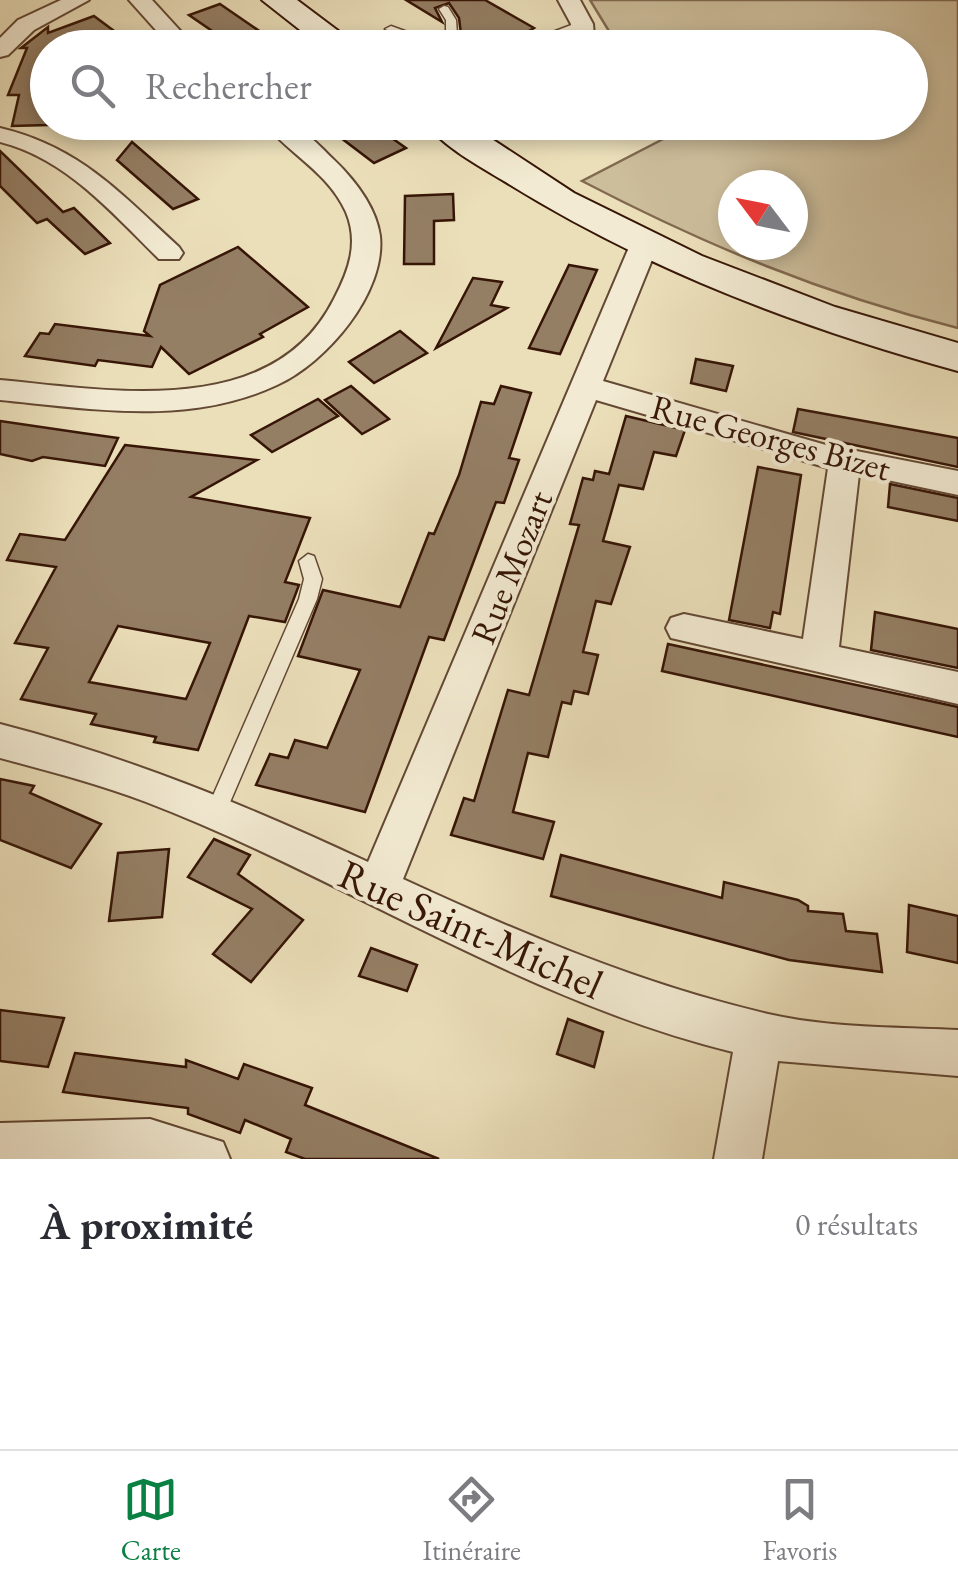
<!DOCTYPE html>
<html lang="fr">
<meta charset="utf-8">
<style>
:root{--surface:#fff;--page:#f2f2f3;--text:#2b2b33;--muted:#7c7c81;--line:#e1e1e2;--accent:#0b8043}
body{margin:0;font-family:"EB Garamond",serif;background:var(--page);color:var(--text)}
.compass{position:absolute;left:718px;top:170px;width:90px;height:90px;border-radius:50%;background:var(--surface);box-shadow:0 5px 15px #0003;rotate:302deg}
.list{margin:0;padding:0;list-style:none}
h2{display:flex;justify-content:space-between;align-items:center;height:130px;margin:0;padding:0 40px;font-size:42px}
h2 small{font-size:32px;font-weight:400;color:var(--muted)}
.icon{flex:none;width:55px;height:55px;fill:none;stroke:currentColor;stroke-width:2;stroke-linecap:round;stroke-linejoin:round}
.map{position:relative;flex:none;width:958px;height:1159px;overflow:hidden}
.search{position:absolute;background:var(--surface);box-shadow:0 5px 15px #0003;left:30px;right:30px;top:30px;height:110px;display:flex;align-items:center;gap:25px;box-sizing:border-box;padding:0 35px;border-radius:55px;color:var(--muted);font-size:38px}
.sheet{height:290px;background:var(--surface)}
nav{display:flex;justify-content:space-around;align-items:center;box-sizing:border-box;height:140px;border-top:2px solid var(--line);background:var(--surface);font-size:28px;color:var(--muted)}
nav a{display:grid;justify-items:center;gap:5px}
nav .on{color:var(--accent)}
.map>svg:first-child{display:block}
.green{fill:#ccbd9b;stroke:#816950;stroke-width:2.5;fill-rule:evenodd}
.building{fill:#947e64;stroke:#361506;stroke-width:2.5;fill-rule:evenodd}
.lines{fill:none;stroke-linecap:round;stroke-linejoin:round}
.lane-casing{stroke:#634833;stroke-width:3}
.street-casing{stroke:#634833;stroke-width:4}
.secondary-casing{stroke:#361506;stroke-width:4}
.lane{fill:#f2ead2;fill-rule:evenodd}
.street{fill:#f2ead2;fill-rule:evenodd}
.secondary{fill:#f2ead2;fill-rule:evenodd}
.labels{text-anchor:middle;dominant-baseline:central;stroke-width:8;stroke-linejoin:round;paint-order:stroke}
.street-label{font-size:35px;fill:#361506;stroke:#f2ead2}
.near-street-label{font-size:42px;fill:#361506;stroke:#f2ead2}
</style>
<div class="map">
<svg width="958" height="1159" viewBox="0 0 958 1159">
<rect width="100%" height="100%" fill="#ebdfba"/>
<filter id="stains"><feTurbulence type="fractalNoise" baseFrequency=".002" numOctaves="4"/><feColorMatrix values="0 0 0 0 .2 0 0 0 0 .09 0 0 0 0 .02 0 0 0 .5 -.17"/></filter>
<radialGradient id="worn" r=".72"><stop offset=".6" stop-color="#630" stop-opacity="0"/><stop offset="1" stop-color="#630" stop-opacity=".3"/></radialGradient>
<path class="green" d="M590,0H958V328C823,294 705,245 582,181L667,137L642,123L910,122V48L609,47L612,36ZM793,185V245H733V185Z"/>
<g class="building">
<polygon points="406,0 485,0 534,28 529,31 537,36 510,48 483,48 461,34 459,18 449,3 435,8 442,22"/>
<polygon points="220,4 284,48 237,48 189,15"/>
<polygon points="94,16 137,48 48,48 48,125 12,126 19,95 8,95 27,48 21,48 48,27 48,33"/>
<polygon points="320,122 369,122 406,148 374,163"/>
<polygon points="132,142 198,199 173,209 117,160"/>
<polygon points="0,151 63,212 74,208 110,243 85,254 47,219 37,223 0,186"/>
<polygon points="453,194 454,220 434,221 434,264 404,264 405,196"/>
<polygon points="238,247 308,307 260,334 263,337 189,374 161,347 152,367 98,360 95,366 25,356 40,333 49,334 55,324 150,336 144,331 160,285"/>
<polygon points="569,265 597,270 560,354 529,348"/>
<polygon points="473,278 502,282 491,305 507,308 436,348"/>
<polygon points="400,331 427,353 374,383 349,362"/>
<polygon points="696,359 733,366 726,391 691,383"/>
<polygon points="351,386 389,419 362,434 325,400"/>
<polygon points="501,386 531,393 509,458 519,460 504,503 496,502 444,640 429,637 365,812 256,785 270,754 288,758 295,740 327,748 360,670 298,656 323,590 400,607 429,533 434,534 459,475 481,402 494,404"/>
<polygon points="318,399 338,416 272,452 251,435"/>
<polygon points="798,409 958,438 958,467 793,432"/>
<polygon points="626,416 685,430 676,456 654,452 643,489 619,485 603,541 630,547 611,604 596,601 583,652 598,655 588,694 574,691 571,704 562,702 548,757 528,753 513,812 554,822 543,859 451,835 464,798 474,801 508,690 529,695 579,525 570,524 583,478 593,480 595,471 609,474"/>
<polygon points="0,421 82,433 118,438 105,466 43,457 32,461 0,454"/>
<path d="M125,445L257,460L191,497L310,518L285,582L299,585L285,622L249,616L198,750L154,742L156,737L91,724L96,714L21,699L48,648L15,643L56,567L7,560L20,534L65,540ZM118,626L210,643L186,699L89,682Z"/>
<polygon points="758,467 801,475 780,614 773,612 770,628 729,620"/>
<polygon points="890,484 958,498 958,521 888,507"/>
<polygon points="875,612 958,629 958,668 871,650"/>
<polygon points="668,644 958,707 958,737 662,671"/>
<polygon points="0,779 34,786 30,793 101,824 71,868 0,840"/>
<polygon points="214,839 250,855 238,874 303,920 251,982 213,954 252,909 188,877"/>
<polygon points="169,849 162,917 109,921 118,853"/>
<polygon points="561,855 722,898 724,882 798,900 808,906 808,911 843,914 846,931 877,934 882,972 789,960 551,896"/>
<polygon points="909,905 958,916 958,963 907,952"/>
<polygon points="371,948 417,965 407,991 359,976"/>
<polygon points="0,1010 64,1018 48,1067 0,1061"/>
<polygon points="568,1019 603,1032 594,1067 557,1054"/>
<polygon points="75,1053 186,1067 186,1060 238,1079 244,1064 312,1088 305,1105 439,1159 305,1159 286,1152 291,1139 245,1120 240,1133 188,1114 188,1108 63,1092"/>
</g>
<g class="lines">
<defs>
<g id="lane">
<polygon points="444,6 448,7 456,20 458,48 419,43 385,29 391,26 424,38 446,38 446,20 439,9"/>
<polygon points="582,21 588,24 586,26 560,37 570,48 557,48 552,44 550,33"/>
<polygon points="308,554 314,556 322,579 317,599 225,814 222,820 215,823 208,820 205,814 299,599 304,579 299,561"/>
</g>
<g id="street">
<polygon points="61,0 89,0 34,30 8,55 0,57 0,38 18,20"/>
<polygon points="129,0 152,0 196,48 172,48"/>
<polygon points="558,0 580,0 593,24 595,48 573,48 571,24"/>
<path d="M263,122C298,122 309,135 333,159C354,179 376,207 380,236C386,293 326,363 277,385C189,426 93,409 0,400V380C110,390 273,421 334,299C349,270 359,243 346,212C328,172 289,154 263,122Z"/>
<path d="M0,128C80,147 120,193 179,247L183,253L179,259H159C112,213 67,159 0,142Z"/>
<path d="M644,237L658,245L603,381L826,445L958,471V495L859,474L839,647L958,672V704L671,638L666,628L671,618L684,614L803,639L828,468L596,400L403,879C522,934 640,984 768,1014C829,1028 895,1027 958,1030V1076L778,1061L762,1159H714L733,1052C524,1001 344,878 146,802C98,784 49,771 0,758V724C129,757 248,806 368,862L630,245Z"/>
<polygon points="150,1119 223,1142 230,1159 0,1159 0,1123"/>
</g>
<g id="secondary">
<polygon points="262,0 297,0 361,48 323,48"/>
<path d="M425,122H466L574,193L702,256L835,307L958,343V371C798,327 645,269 504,181C479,166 442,146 425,122Z"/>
</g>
</defs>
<use href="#lane" class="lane-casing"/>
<use href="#street" class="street-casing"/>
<use href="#secondary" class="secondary-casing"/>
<use href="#lane" class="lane"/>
<use href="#street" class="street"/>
<use href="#secondary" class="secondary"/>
</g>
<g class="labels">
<g class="street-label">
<text transform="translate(771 437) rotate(15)">Rue Georges Bizet</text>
<text transform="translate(511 567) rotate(-68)">Rue Mozart</text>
</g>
<g class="near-street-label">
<text transform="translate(471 929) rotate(24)">Rue Saint-Michel</text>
</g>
</g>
<rect width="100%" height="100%" filter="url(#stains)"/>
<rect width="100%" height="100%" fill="url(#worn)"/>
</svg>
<svg class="compass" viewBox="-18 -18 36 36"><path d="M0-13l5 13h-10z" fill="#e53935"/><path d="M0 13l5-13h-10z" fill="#7c7c81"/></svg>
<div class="search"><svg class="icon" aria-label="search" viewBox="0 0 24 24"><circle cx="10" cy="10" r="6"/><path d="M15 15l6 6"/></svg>Rechercher</div>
</div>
<section class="sheet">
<h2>À proximité<small>0 résultats</small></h2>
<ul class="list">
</ul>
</section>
<nav>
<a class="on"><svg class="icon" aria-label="map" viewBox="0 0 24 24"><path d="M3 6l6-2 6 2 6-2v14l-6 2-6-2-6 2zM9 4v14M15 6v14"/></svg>Carte</a>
<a><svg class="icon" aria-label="directions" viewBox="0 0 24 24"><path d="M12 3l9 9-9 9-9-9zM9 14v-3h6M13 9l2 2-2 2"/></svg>Itinéraire</a>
<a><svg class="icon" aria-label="saved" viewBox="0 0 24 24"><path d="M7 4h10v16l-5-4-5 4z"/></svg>Favoris</a>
</nav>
